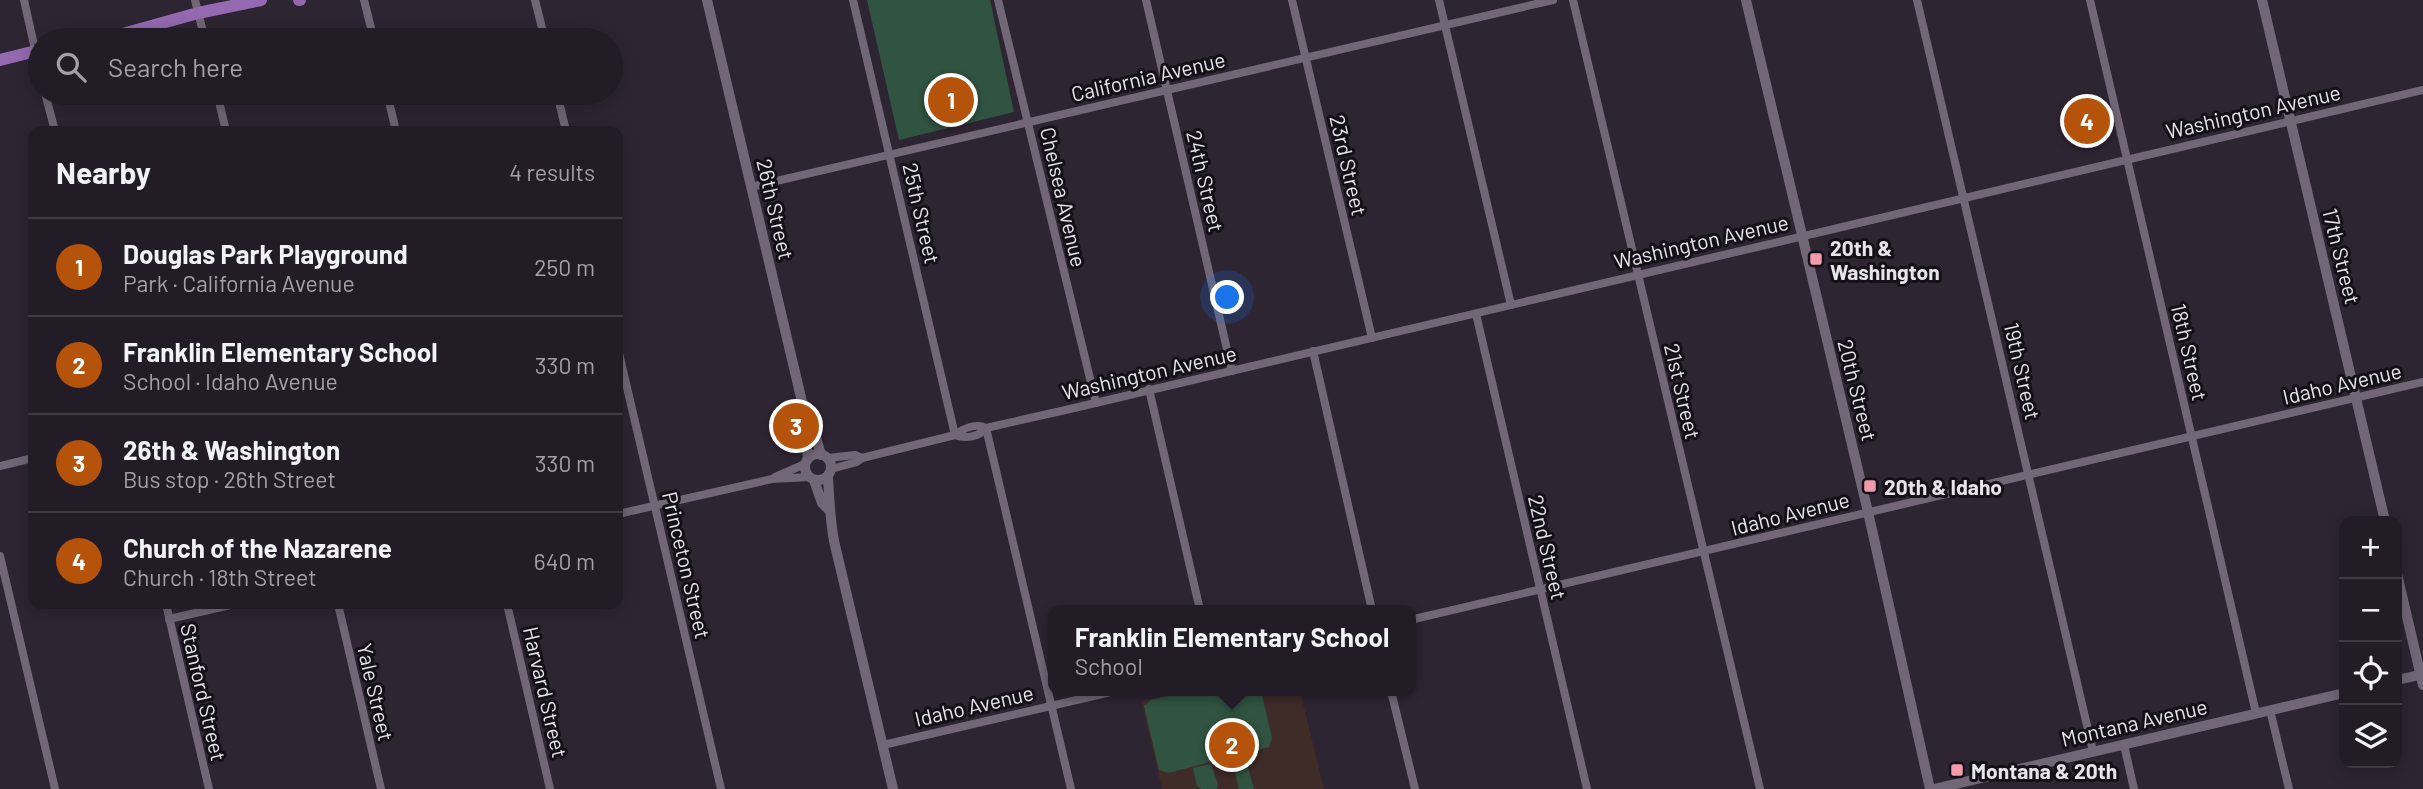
<!DOCTYPE html>
<meta charset="utf-8">
<style>
:root{--surface:#221c26;--page:#2e2932;--text:#f1f3f6;--muted:#a2a1a7;--line:#3f3a43;--accent:#b45309}
body{margin:0;font-family:Barlow,sans-serif;background:var(--page);color:var(--text)}
.controls{position:absolute;right:21px;bottom:21px;display:grid;overflow:hidden;border-radius:14px;box-shadow:0 4px 18px #0003}
.controls button{width:63px;height:63px;display:grid;place-items:center;padding:0;border:0;border-bottom:2px solid var(--line);background:var(--surface);color:var(--text);font:35px sans-serif}
.you{position:absolute;left:1228px;top:298px;width:24px;height:24px;margin:-18px;border:5px solid #fff;border-radius:50%;background:#1a73e8;box-shadow:0 0 0 10px #1a73e833}
.badge{display:grid;place-items:center;width:46px;height:46px;border-radius:50%;background:var(--accent);color:#fff;font-size:23px;font-weight:700}
.pin{position:absolute;translate:-50% -50%;border:4px solid #fff;box-shadow:0 2px 7px #0006}
.popup{position:absolute;left:1048px;top:605px;width:368px;height:91px;box-sizing:border-box;display:grid;place-content:center;border-radius:14px;background:var(--surface);filter:drop-shadow(0 2px 5px #0005);font-size:23px;white-space:nowrap;color:var(--muted)}
.popup b{font-size:26px;color:var(--text)}
.popup::after{content:'';position:absolute;left:50%;top:100%;margin-left:-14px;border:14px solid transparent;border-top-color:var(--surface)}
.list{margin:0;padding:0;list-style:none}
h2{display:flex;justify-content:space-between;align-items:center;height:91px;margin:0;padding:0 28px;font-size:30px}
h2 small{font-size:23px;font-weight:400;color:var(--muted)}
.list li{display:grid;grid-template-columns:46px 1fr auto;gap:21px;align-items:center;box-sizing:border-box;height:98px;padding:0 28px;border-top:2px solid var(--line)}
.list b{display:block;font-size:26px;white-space:nowrap}
.list p{margin:0;font-size:23px;white-space:nowrap;color:var(--muted)}
.list em{font-size:23px;font-style:normal;color:var(--muted)}
.icon{flex:none;width:38px;height:38px;fill:none;stroke:currentColor;stroke-width:2;stroke-linecap:round;stroke-linejoin:round}
.map{position:relative;flex:none;width:2423px;height:789px;overflow:hidden}
.search{position:absolute;background:var(--surface);box-shadow:0 4px 18px #0003;left:28px;top:28px;width:595px;height:77px;display:flex;align-items:center;gap:18px;box-sizing:border-box;padding:0 24px;border-radius:38px;color:var(--muted);font-size:26px}
.panel{position:absolute;background:var(--surface);box-shadow:0 4px 18px #0003;left:28px;top:126px;width:595px;height:483px;border-radius:14px}
.map>svg:first-child{display:block}
.education{fill:#3f2b28}
.green{fill:#315342}
.lines{fill:none;stroke-linecap:round;stroke-linejoin:round}
.minor{stroke:#716777;stroke-width:8}
.tertiary{stroke:#716777;stroke-width:10}
.primary{stroke:#9469b0;stroke-width:12}
.poi-dot{fill:#f39aab;stroke:#141017;stroke-width:2.5}
.labels{text-anchor:middle;dominant-baseline:central;stroke-width:6;stroke-linejoin:round;paint-order:stroke}
.street-label{font-size:21px;fill:#e8e3ec;stroke:#141017}
.poi-label{font-size:21px;font-weight:bold;fill:#e8e3ec;stroke:#141017;text-anchor:start}
</style>
<div class="map">
<svg width="2423" height="789" viewBox="0 0 2423 789">
<rect width="100%" height="100%" fill="#2e2533"/>
<polygon class="education" points="1186,691 1300,691 1324,789 1162,789 1141,701"/>
<g class="green">
<polygon points="867,0 990,0 1014,112 899,140"/>
<polygon points="1191,691 1261,691 1272,738 1269,747 1168,773 1159,770 1144,706 1151,700"/>
<polygon points="1246,760 1254,789 1239,789 1233,763"/>
<polygon points="1211,764 1218,784 1217,789 1201,789 1197,786 1193,768"/>
</g>
<g class="lines">
<g class="minor">
<polyline points="24,0 40,72"/>
<polyline points="195,0 205,40"/>
<polyline points="364,0 374,40"/>
<polyline points="535,0 545,40"/>
<polyline points="853,0 955,435"/>
<polyline points="998,0 1096,403"/>
<polyline points="1146,0 1232,371"/>
<polyline points="1292,0 1372,338"/>
<polyline points="1439,0 1511,305"/>
<polyline points="1573,0 1760,789"/>
<polyline points="1917,0 2093,751"/>
<polyline points="2090,0 2256,713"/>
<polyline points="45,93 55,131"/>
<polyline points="217,93 226,131"/>
<polyline points="387,93 396,131"/>
<polyline points="557,93 566,131"/>
<polyline points="751,187 1553,0"/>
<polyline points="1476,314 1587,789"/>
<polyline points="618,349 721,789"/>
<polyline points="1313,351 1372,610"/>
<polyline points="1149,389 1200,610"/>
<polyline points="986,428 1071,789"/>
<path d="M955,435C966,439 979,437 986,428"/>
<polyline points="828,458 855,455 862,458"/>
<polyline points="0,466 33,458"/>
<path d="M831,469L857,462L862,458L955,435C964,428 976,423 986,428L1070,409L2423,90"/>
<polyline points="775,477 805,464"/>
<polyline points="618,514 772,479 809,477"/>
<polyline points="0,556 55,789"/>
<polyline points="166,604 209,789"/>
<polyline points="338,604 381,789"/>
<polyline points="507,604 550,789"/>
<polyline points="169,619 235,604"/>
<polyline points="1410,620 2423,382"/>
<polyline points="1391,691 1415,789"/>
<polyline points="2270,710 2289,789"/>
<polyline points="883,745 1115,691"/>
<polyline points="2124,745 2134,789"/>
</g>
<g class="tertiary">
<polyline points="707,0 808,427 805,432 808,459"/>
<polyline points="1746,0 1868,512 1930,789"/>
<polyline points="2262,0 2385,521"/>
<polyline points="808,427 814,430 821,455"/>
<circle cx="818" cy="467" r="13"/>
<path d="M828,476C829,498 830,518 834,541L893,789"/>
<polyline points="814,480 822,503 829,510"/>
<polyline points="2397,574 2423,685"/>
<polyline points="2397,680 2423,674"/>
<polyline points="1934,789 2344,693"/>
</g>
<g class="primary">
<polyline points="299,0 300,0"/>
<polyline points="70,40 91,35 102,39"/>
<polyline points="101,40 198,13 261,0"/>
<polyline points="0,60 40,50"/>
</g>
</g>
<g class="poi-dot">
<rect x="1809" y="252" width="14" height="14" rx="3.5"/>
<rect x="1863" y="479" width="14" height="14" rx="3.5"/>
<rect x="1950" y="763" width="14" height="14" rx="3.5"/>
</g>
<g class="labels">
<g class="street-label">
<text transform="translate(1148 76) rotate(-13)">California Avenue</text>
<text transform="translate(2253 111) rotate(-13)">Washington Avenue</text>
<text transform="translate(1349 165) rotate(77)">23rd Street</text>
<text transform="translate(1206 181) rotate(77)">24th Street</text>
<text transform="translate(1064 197) rotate(77)">Chelsea Avenue</text>
<text transform="translate(776 209) rotate(77)">26th Street</text>
<text transform="translate(922 213) rotate(77)">25th Street</text>
<text transform="translate(1701 241) rotate(-13)">Washington Avenue</text>
<text transform="translate(2342 256) rotate(76)">17th Street</text>
<text transform="translate(2190 352) rotate(77)">18th Street</text>
<text transform="translate(2023 371) rotate(77)">19th Street</text>
<text transform="translate(1149 372) rotate(-13)">Washington Avenue</text>
<text transform="translate(2342 383) rotate(-13)">Idaho Avenue</text>
<text transform="translate(1858 390) rotate(76)">20th Street</text>
<text transform="translate(1683 391) rotate(77)">21st Street</text>
<text transform="translate(1790 513) rotate(-14)">Idaho Avenue</text>
<text transform="translate(1548 547) rotate(77)">22nd Street</text>
<text transform="translate(687 565) rotate(77)">Princeton Street</text>
<text transform="translate(204 692) rotate(77)">Stanford Street</text>
<text transform="translate(376 692) rotate(77)">Yale Street</text>
<text transform="translate(546 692) rotate(77)">Harvard Street</text>
<text transform="translate(974 705) rotate(-13)">Idaho Avenue</text>
<text transform="translate(2134 722) rotate(-13)">Montana Avenue</text>
</g>
<g class="poi-label">
<text x="1830" y="247">20th &amp;<tspan x="1830" dy="24">Washington</tspan></text>
<text x="1884" y="486">20th &amp; Idaho</text>
<text x="1971" y="770">Montana &amp; 20th</text>
</g>
</g>
</svg>
<div class="controls">
<button>+</button>
<button>−</button>
<button><svg class="icon" aria-label="locate" viewBox="0 0 24 24"><circle cx="12" cy="12" r="6"/><path d="M12 2v4M12 18v4M2 12h4M18 12h4"/></svg></button>
<button><svg class="icon" aria-label="layers" viewBox="0 0 24 24"><path d="M12 4l9 5-9 5-9-5zM3 14l9 5 9-5"/></svg></button>
</div>
<div class="you"></div>
<div class="pin badge" style="left:951px;top:100px">1</div>
<div class="pin badge" style="left:1232px;top:745px">2</div>
<div class="popup"><b>Franklin Elementary School</b>School</div>
<div class="pin badge" style="left:796px;top:426px">3</div>
<div class="pin badge" style="left:2087px;top:121px">4</div>
<div class="search"><svg class="icon" aria-label="search" viewBox="0 0 24 24"><circle cx="10" cy="10" r="6"/><path d="M15 15l6 6"/></svg>Search here</div>
<section class="panel">
<h2>Nearby<small>4 results</small></h2>
<ul class="list">
<li><span class="badge">1</span><div><b>Douglas Park Playground</b><p>Park · California Avenue</p></div><em>250 m</em></li>
<li><span class="badge">2</span><div><b>Franklin Elementary School</b><p>School · Idaho Avenue</p></div><em>330 m</em></li>
<li><span class="badge">3</span><div><b>26th &amp; Washington</b><p>Bus stop · 26th Street</p></div><em>330 m</em></li>
<li><span class="badge">4</span><div><b>Church of the Nazarene</b><p>Church · 18th Street</p></div><em>640 m</em></li>
</ul>
</section>
</div>
